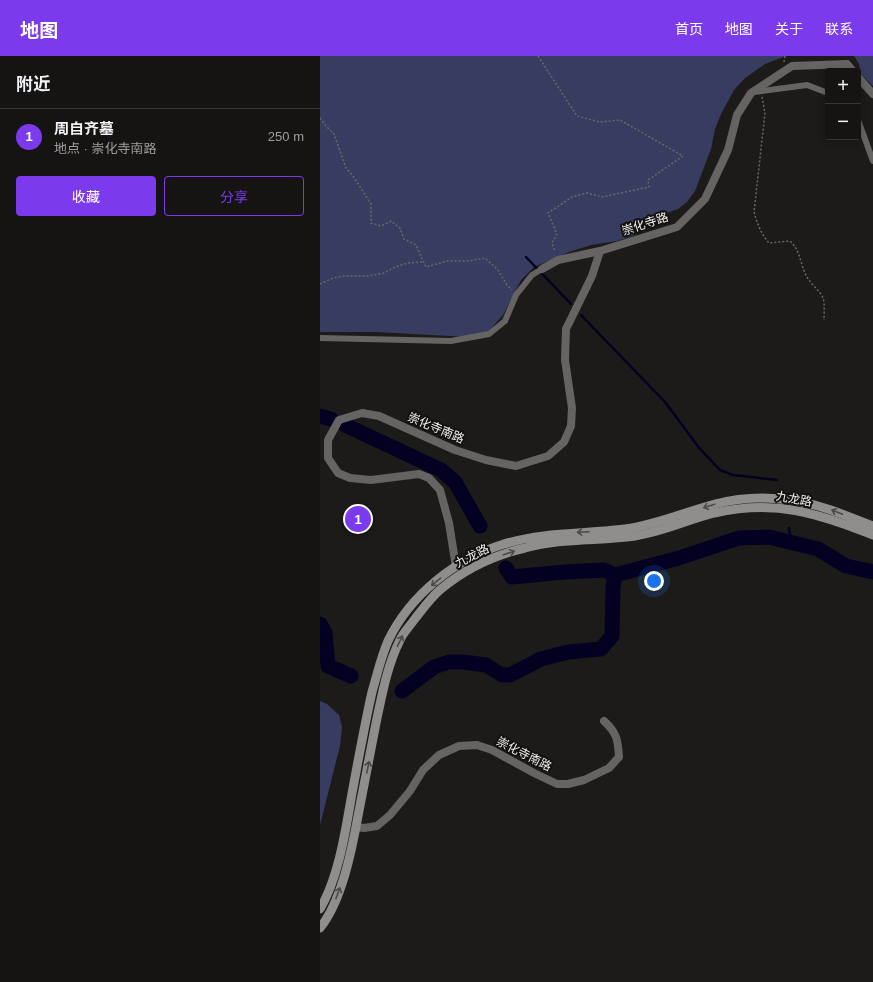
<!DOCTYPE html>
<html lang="zh">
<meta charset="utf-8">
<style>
:root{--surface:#161413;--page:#1f1d1c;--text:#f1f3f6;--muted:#9e9ea0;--line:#353333;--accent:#7c3aed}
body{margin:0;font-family:Arial,"Noto Sans SC",sans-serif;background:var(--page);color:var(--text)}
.controls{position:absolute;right:12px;top:12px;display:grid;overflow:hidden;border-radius:4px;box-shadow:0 2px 6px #0003}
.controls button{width:36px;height:36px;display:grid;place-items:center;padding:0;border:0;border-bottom:1px solid var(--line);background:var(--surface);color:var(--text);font:20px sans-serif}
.you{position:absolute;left:334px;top:525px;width:14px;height:14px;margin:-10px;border:3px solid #fff;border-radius:50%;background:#1a73e8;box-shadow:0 0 0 6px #1a73e833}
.badge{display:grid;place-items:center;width:26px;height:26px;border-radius:50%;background:var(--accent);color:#fff;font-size:13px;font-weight:700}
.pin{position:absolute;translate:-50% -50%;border:2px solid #fff;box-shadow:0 1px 4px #0006}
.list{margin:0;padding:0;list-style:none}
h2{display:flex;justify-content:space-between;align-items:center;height:52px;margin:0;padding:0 16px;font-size:17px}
h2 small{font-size:13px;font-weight:400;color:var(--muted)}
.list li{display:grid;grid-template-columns:26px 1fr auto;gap:12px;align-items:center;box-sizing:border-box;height:56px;padding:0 16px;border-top:1px solid var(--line)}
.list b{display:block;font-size:15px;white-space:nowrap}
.list p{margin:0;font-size:13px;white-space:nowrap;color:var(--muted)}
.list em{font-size:13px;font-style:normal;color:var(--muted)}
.actions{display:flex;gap:8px;padding:12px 16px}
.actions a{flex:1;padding:9px 0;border:1px solid var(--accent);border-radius:4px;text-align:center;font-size:14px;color:var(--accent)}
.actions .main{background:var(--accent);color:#fff}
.map{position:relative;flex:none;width:553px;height:926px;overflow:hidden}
header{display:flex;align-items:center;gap:24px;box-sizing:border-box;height:56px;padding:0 20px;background:var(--accent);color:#fff}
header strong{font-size:19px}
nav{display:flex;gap:22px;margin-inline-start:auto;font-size:14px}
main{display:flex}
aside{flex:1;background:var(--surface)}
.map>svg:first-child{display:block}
.green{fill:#383c61}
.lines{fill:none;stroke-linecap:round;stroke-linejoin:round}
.stream{stroke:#040022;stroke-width:2.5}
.river{stroke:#040022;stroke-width:15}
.path{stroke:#696866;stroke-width:1.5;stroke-dasharray:2 2;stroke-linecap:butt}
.minor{stroke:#656463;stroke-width:6}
.tertiary{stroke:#656463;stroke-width:8}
.secondary{stroke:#908e8d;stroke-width:9}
.oneway{stroke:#4b4a48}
.labels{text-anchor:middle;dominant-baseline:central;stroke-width:4;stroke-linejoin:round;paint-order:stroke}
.street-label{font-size:12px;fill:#f0efed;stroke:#131210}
</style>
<header>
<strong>地图</strong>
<nav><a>首页</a><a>地图</a><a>关于</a><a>联系</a></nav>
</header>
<main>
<aside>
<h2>附近<small></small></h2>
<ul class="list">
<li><span class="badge">1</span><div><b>周自齐墓</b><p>地点 · 崇化寺南路</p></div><em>250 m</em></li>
</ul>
<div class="actions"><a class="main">收藏</a><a>分享</a></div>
</aside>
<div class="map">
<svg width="553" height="926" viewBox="0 0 553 926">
<rect width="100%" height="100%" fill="#1d1b19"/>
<g class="green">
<polygon points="0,0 466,0 445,8 425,22 414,34 401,58 395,73 391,93 375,135 367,146 358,153 338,160 320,172 315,179 297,185 271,189 249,196 214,211 201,224 183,259 165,279 149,281 55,276 0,276"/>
<polygon points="534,0 553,0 553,30 541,18 539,8"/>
<polygon points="0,645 7,648 19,659 22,671 20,690 0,769"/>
</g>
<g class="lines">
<g class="stream">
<polyline points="206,201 251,248"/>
<polyline points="261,259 345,346 380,393 400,414 413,419 457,424"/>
<polyline points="469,472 471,486"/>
</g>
<g class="river">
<polyline points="0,360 11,363"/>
<polyline points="25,369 121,414 135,426 160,470"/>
<polyline points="186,512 192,521 244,516 284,514 295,519 359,502 419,482 449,481 498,493 526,510 553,516"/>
<polyline points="0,568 5,577 8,610 31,620"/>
<polyline points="82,635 114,611 129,606 143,606 166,609 182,619 190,619 221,603 248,596 281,593 292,580 293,531 295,519"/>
</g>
<g class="path">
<polyline points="218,0 257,60 280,66 300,64 363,100 328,124 329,131 282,141 267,137 252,141 228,157 237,178 232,187 235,196"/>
<polyline points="464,6 465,0"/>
<path d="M442,41L445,57L434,156C437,167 441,178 449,187L470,185C482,196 480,212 489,224C493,230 500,235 503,242C505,247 504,257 504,264"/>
<polyline points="0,62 6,70 14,78 26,112 33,120 51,148 51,167 61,170 71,165 80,172 84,183 96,189 106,211 127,205 149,205 165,202 178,214 187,229 192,234"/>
<polyline points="0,228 13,222 24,220 48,220 64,217 75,211 88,207 104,206"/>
</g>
<g class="minor">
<polyline points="434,36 487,29 508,37"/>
<polyline points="538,64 553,105"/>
<polyline points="0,282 131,285 169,278 185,265 196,239 212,219 222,213"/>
</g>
<g class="tertiary">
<polyline points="538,21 553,38"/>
<polyline points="222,213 238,204 280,195 357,171 385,143 408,94 417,59 431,37 472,10 527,8 533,15"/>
<polyline points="136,511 129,467 120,434 109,422 99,418 51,424 30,422 18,417 8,402 8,384 19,364 42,357 59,360 135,394 166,404 196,410 228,400 244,386 251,370 252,352 245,304 246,273 272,220 280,195"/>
<path d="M36,771L44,772L57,770L70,759L90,735L103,714L119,699L139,690L157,689L172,694L214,717L237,728H248L264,724L289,712L299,701C298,684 297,677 284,665"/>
</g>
<g class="secondary">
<path d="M0,853C20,819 26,770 33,732C39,700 45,667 52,636C57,619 61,601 68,585C90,539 135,503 184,488C223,476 264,478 305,473C336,469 365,456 395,448C434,438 473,441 511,454C525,459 539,465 553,470"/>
<path d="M0,872C22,845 32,793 38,760C44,729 50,698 56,667C62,639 67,610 80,584C83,577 89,571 94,564C102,554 111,541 121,533C145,513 174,499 205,492C240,482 279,485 315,480C342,476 367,464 394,457C457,443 495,457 553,479"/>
</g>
</g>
<defs><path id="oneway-shaft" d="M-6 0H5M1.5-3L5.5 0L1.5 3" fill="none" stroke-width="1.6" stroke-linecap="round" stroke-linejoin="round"/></defs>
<g class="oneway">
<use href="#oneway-shaft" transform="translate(389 450) rotate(163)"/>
<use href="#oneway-shaft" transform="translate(517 456) rotate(-158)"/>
<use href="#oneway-shaft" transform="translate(263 476) rotate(177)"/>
<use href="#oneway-shaft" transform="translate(189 497) rotate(-18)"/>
<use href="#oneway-shaft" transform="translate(116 526) rotate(140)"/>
<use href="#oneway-shaft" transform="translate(80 585) rotate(-64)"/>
<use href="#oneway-shaft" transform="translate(48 711) rotate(-79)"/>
<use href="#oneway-shaft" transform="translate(18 837) rotate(-70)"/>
</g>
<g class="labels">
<g class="street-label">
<text transform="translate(325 168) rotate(-18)">崇化寺路</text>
<text transform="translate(116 372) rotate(23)">崇化寺南路</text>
<text transform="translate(474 443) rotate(10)">九龙路</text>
<text transform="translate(152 500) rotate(-27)">九龙路</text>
<text transform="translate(204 698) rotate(27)">崇化寺南路</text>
</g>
</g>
</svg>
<div class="controls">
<button>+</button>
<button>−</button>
</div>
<div class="you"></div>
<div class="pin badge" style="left:38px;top:463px">1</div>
</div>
</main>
